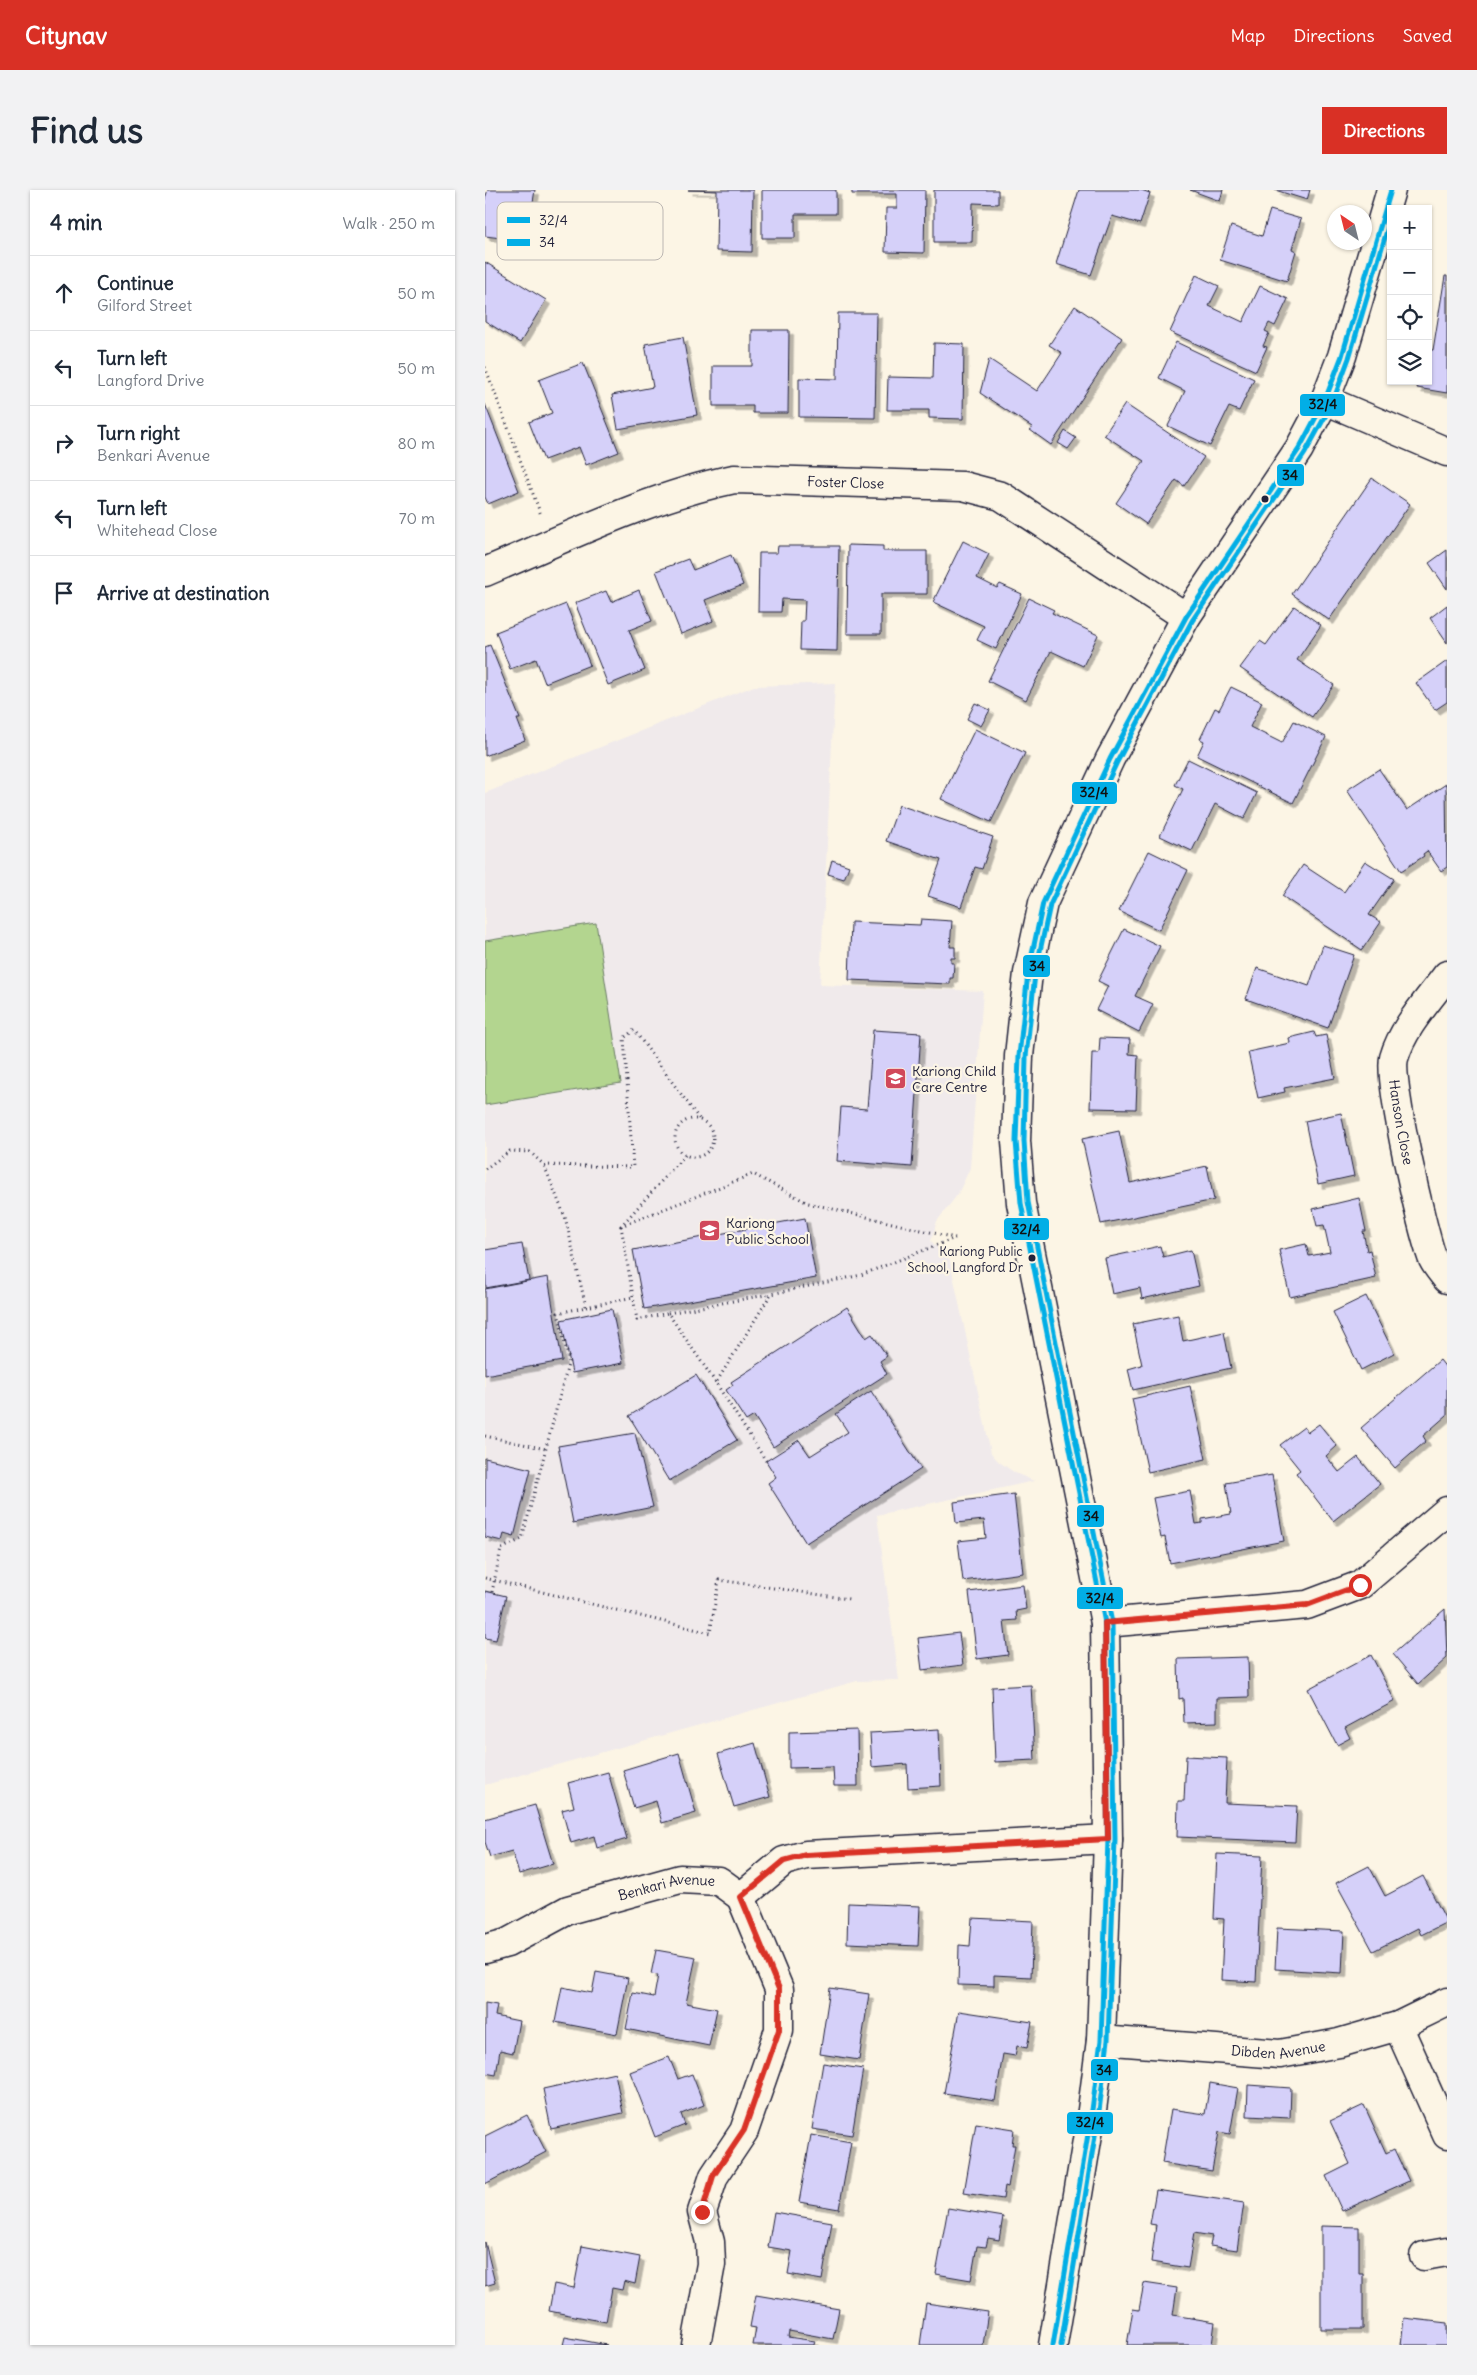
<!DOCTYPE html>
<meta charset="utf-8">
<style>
:root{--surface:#fff;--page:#f2f2f3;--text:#1f2937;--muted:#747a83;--line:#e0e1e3;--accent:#d93025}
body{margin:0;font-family:Delius,sans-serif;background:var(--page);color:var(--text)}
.controls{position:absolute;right:15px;top:15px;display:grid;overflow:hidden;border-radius:0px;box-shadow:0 1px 4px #0004}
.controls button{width:45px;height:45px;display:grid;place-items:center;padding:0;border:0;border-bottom:1px solid var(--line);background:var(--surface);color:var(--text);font:25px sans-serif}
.compass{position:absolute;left:842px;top:15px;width:45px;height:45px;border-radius:50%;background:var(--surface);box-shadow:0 1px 4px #0004;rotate:325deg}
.stop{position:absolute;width:15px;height:15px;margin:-11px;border:4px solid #d93025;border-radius:50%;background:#fff}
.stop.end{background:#d93025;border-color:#fff;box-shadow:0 1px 5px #0008}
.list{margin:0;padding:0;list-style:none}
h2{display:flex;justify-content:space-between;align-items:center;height:65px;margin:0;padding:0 20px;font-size:21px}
h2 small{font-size:16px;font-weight:400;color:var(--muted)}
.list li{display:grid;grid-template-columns:32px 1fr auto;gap:15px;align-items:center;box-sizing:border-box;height:75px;padding:0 20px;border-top:1px solid var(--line)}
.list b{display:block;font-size:19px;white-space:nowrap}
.list p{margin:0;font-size:16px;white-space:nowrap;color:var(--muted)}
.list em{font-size:16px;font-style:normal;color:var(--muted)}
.icon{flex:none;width:28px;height:28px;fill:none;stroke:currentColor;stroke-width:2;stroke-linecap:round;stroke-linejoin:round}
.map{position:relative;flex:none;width:962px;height:2155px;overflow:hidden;border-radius:0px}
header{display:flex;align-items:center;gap:30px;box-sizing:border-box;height:70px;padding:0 25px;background:var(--accent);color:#fff}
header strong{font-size:24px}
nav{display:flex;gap:28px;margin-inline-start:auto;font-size:18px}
.intro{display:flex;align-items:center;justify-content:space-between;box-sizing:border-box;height:120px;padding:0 30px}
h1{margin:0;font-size:35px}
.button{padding:12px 22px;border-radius:0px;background:var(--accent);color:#fff;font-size:18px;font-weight:700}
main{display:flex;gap:30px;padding:0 30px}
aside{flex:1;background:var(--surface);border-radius:0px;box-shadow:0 1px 4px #0004}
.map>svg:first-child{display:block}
.built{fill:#f0eaeb}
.green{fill:#b3d58f;stroke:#6a7c65}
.building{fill:#d5d0f9;stroke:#22223b;filter:url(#shadow)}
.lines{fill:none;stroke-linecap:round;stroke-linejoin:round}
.minor-casing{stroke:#22223b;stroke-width:31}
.tertiary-casing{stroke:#22223b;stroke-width:31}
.path{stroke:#22223b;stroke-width:3;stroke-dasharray:1 4;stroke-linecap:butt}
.minor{stroke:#fcf5e5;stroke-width:28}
.tertiary{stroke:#fcf5e5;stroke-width:28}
.bus-1-casing{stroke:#fcf5e5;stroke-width:9}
.bus-2-casing{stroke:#fcf5e5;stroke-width:9}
.bus-1{stroke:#02aee6;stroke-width:5}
.bus-2{stroke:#02aee6;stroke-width:5}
.route{stroke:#d93025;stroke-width:6}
.bus-dot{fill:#22223b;stroke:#fcf5e5;stroke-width:2}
.labels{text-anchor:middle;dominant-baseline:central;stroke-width:4.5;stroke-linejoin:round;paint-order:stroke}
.bus-label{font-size:13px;fill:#22223b;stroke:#fcf5e5;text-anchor:end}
.street-label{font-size:14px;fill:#22223b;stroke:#fcf5e5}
.poi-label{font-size:14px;fill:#22223b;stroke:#fcf5e5;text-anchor:start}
.key{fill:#fcf5e5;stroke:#bbb6b2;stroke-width:1}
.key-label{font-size:14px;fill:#22223b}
.line-badge{stroke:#fcf5e5;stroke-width:2}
.pale-badge-label{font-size:14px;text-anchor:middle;font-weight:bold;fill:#111}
</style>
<header>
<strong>Citynav</strong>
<nav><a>Map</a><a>Directions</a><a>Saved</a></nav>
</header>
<div class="intro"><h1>Find us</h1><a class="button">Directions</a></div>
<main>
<aside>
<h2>4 min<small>Walk · 250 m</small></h2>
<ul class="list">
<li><svg class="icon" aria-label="ahead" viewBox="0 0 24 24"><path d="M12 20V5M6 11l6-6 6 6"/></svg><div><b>Continue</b><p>Gilford Street</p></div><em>50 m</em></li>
<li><svg class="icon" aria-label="left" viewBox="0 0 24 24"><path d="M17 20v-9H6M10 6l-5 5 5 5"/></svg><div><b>Turn left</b><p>Langford Drive</p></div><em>50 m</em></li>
<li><svg class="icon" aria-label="right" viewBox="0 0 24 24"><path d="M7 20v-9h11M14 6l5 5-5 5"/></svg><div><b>Turn right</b><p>Benkari Avenue</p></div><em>80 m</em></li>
<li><svg class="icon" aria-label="left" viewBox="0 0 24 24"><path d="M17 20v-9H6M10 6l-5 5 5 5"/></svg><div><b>Turn left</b><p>Whitehead Close</p></div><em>70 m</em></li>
<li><svg class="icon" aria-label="arrive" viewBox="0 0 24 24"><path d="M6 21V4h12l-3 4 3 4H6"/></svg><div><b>Arrive at destination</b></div></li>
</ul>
</aside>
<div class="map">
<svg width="962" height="2155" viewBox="0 0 962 2155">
<defs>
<filter id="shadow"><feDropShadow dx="4.5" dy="4.5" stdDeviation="0" flood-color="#0004"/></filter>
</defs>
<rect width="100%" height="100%" fill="#fcf5e5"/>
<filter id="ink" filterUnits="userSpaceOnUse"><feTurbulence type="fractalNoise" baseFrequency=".02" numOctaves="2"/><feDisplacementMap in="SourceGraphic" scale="10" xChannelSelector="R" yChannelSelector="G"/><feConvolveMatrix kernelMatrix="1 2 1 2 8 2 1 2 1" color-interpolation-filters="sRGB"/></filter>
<g filter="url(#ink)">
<polygon class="built" points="350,493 335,795 498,801 485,978 473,1004 452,1031 446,1051 465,1071 506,1263 513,1271 530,1283 549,1291 392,1325 414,1490 372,1491 0,1595 0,603 269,496"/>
<polygon class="green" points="111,733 136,893 0,915 0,751"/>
<g class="building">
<polygon points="3,0 50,0 47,18 69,20 65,54 0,46 0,8"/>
<polygon points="203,0 268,0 267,62 231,61 232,1"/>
<polygon points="277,0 351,0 351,24 310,24 310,48 277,48"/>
<polygon points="367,0 440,0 439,63 400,62 401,18 412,18 412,4 367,4"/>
<polygon points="449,0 513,0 513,14 488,13 487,52 449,52"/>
<polygon points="594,0 656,0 665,3 655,34 627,26 606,85 571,74"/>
<polygon points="705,0 738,0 735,11"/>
<polygon points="790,0 825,0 822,10"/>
<polygon points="785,20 816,29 807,59 811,61 802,91 735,70 746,36 777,46"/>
<polygon points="0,72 61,110 35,153 0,131"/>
<polygon points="711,85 734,96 724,116 758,132 775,96 803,109 790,136 784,133 780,141 784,143 778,156 782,157 771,181 685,142"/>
<polygon points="960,86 962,86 962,203 932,198 933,191 943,191 943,160 948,160"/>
<polygon points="590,116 637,148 566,255 545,240 547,237 495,203 504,169 552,201 577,163 564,155"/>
<polygon points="353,123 392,123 390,228 314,227 314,188 352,189"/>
<polygon points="267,140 304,140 303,223 268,223 268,216 228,216 228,176 267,176"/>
<polygon points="198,147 212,225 133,239 127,205 168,197 160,154"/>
<polygon points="691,152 769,189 754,221 744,217 725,256 683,236 700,201 674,188"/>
<polygon points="449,153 479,154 478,229 444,228 444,220 402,220 403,187 448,188"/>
<polygon points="98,173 134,262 101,275 94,257 59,270 44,232 67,223 54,190"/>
<polygon points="0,214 34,301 3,314 0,307"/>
<polygon points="640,214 719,267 699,296 691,290 661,334 631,313 659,271 619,245"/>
<polygon points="580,241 591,248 583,259 573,253"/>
<polygon points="887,288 925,314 844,430 807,404"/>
<polygon points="478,351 504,364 492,388 512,398 515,394 537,404 511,459 492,450 499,436 448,412"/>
<polygon points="363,355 398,356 398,361 442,361 442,404 396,404 396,444 362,444"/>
<polygon points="293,356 354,356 352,461 315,460 316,431 319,431 320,410 297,409 296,422 273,422 274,363 292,363"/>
<polygon points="962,360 962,399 944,373"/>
<polygon points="246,365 258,395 220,410 228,431 196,444 171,381 203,369 208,380"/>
<polygon points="154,400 167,431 144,440 160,480 123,495 90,413 121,401 126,412"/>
<polygon points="544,408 569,420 567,423 613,445 598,476 566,461 541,510 503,491"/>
<polygon points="81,414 105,475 60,493 51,469 25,479 11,442"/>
<polygon points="962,415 962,453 945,428"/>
<polygon points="809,416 836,435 812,470 849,495 827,527 755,478 775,451 781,455"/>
<polygon points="5,455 35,529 32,529 40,550 0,566 0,457"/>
<polygon points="962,471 962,512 950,520 931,493"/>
<polygon points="746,497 777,512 765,537 797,553 809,531 841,547 808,613 712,566 719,551 715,549 730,518 734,520"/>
<polygon points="490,513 505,520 496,536 482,529"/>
<polygon points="490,539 540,563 506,632 456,609"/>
<polygon points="703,569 772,603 759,629 730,614 707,661 675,646 698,599 690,595"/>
<polygon points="894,579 922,620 961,594 962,677 956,681 942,661 938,664 939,666 916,681 862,600"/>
<polygon points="414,615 508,647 497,679 490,677 476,717 443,706 456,670 401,651"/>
<polygon points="664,661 703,680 674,740 634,721"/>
<polygon points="347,670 364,676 359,689 343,684"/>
<polygon points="880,671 909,689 884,725 896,732 877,760 797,706 818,675 859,702"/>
<polygon points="436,729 467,731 465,757 470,757 470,768 466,768 466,773 469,773 468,788 465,788 465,794 364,790 366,732 435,735"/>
<polygon points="639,739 675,756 650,806 668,814 654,842 611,820 623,796 613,791"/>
<polygon points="838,755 869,765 843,838 761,809 772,778 824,796"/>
<polygon points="388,840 436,843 427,977 352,971 356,917 382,919"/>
<polygon points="829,842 831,847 841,845 850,888 799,898 800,902 773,908 763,862 805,853 804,848"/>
<polygon points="615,848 645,849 644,864 653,865 651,919 605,918 607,863 614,863"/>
<polygon points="856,923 869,986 833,994 820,931"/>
<polygon points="634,941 645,993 722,976 729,1010 616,1034 597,949"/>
<polygon points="874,1008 881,1041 878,1041 882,1061 885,1060 891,1088 805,1107 794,1060 821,1054 824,1066 845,1062 839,1035 832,1036 828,1019"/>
<polygon points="320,1028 331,1088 159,1119 148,1060"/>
<polygon points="37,1054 44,1090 1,1098 0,1060"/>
<polygon points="675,1056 678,1067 706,1060 714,1096 657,1109 655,1098 627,1104 620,1068"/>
<polygon points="63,1087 77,1171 0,1185 0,1099"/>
<polygon points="881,1106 909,1163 876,1180 848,1122"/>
<polygon points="362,1117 381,1148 387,1144 402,1166 395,1171 402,1184 288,1257 269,1226 261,1231 241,1200 248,1195 246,1192"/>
<polygon points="127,1119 138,1173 87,1183 76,1130"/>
<polygon points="693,1125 698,1151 739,1142 746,1178 648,1200 643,1179 657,1175 648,1134"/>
<polygon points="955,1170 962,1179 962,1225 938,1246 941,1251 910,1278 876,1238"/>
<polygon points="211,1185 252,1250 184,1291 144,1226"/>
<polygon points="705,1196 721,1269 663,1282 647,1209"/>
<polygon points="386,1201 436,1279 321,1353 283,1293 291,1287 281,1271 314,1250 325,1266 363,1242 351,1224"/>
<polygon points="834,1234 852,1256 841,1266 854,1282 873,1267 895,1294 848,1331 811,1283 815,1280 795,1255 819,1237 823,1242"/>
<polygon points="150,1243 168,1317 88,1333 73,1256"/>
<polygon points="0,1268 46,1279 29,1347 19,1344 17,1351 0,1347"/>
<polygon points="787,1285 799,1351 685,1373 680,1347 676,1348 668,1308 705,1301 711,1334 717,1333 717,1329 746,1324 741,1293"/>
<polygon points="529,1304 538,1383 478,1391 473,1351 501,1348 499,1330 471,1333 469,1312"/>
<polygon points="538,1395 541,1419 531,1421 532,1430 519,1431 523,1465 492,1469 484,1402"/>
<polygon points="0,1401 21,1406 11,1450 0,1448"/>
<polygon points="960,1419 962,1468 933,1494 908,1464"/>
<polygon points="474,1443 478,1475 437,1480 433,1448"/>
<polygon points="886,1465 910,1511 860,1538 865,1548 852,1555 823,1499"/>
<polygon points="763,1467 764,1507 732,1508 732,1532 699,1533 698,1508 694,1509 693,1469"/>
<polygon points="546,1495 550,1570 510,1572 507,1497"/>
<polygon points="454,1539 456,1596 423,1598 422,1574 387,1577 385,1543"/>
<polygon points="372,1540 373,1596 349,1596 348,1577 304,1578 304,1542"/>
<polygon points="270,1553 285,1607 249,1617 233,1564"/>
<polygon points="194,1563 211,1623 177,1633 171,1611 149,1618 138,1580"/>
<polygon points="701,1566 742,1568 740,1613 812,1616 810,1652 692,1647 693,1611 699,1611"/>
<polygon points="123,1582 142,1649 112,1658 109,1646 86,1653 77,1620 89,1617 83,1593"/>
<polygon points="50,1615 68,1674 34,1684 27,1661 5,1667 0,1652 0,1629"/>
<polygon points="732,1664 777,1666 771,1792 736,1790 739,1729 729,1728"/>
<polygon points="884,1676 900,1706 938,1686 962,1732 936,1745 933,1738 888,1761 851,1693"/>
<polygon points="363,1713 435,1716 433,1756 362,1753"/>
<polygon points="487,1728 548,1731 546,1787 509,1785 509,1796 473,1795 474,1755 485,1756"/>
<polygon points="792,1738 859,1741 857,1783 790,1779"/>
<polygon points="171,1760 211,1767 201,1813 232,1819 224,1856 141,1839 148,1803 169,1807 173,1785 166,1784"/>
<polygon points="111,1782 143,1788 132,1844 70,1832 77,1797 107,1803"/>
<polygon points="345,1798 384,1804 374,1870 335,1864"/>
<polygon points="0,1813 12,1815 10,1826 34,1831 28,1863 15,1860 11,1885 0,1883"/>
<polygon points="474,1821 547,1832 542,1858 532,1856 530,1866 518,1864 510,1911 459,1903"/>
<polygon points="184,1867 193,1889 207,1884 219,1915 196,1924 200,1935 170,1947 145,1882"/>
<polygon points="338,1873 378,1879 367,1945 327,1939"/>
<polygon points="130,1883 138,1923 66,1939 58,1899"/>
<polygon points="725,1893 753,1898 745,1944 734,1942 727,1981 677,1973 686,1919 720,1924"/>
<polygon points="763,1895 806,1898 805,1928 762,1926"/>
<polygon points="879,1915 901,1963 909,1959 924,1991 857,2021 841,1986 865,1974 845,1931"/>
<polygon points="42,1925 61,1962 0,1994 0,1946"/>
<polygon points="491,1933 529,1939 527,1955 530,1955 523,1997 520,1996 518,2009 479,2003"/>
<polygon points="326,1945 366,1952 354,2019 314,2012"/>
<polygon points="671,2000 759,2013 752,2060 725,2056 727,2046 709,2043 703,2078 666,2072 671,2035 665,2034"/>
<polygon points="463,2018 518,2027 514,2050 503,2048 501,2057 492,2056 486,2090 451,2084"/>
<polygon points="289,2022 347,2032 337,2090 303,2084 307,2061 283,2057"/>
<polygon points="836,2036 874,2037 874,2084 878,2084 878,2139 836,2139"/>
<polygon points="0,2052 10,2093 0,2096"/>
<polygon points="97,2056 155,2067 150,2094 139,2091 137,2100 127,2098 121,2132 64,2121 69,2094 89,2098"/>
<polygon points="659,2093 692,2098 688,2125 730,2132 727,2155 642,2155 648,2119 654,2120"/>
<polygon points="271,2105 354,2119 348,2149 304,2141 303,2147 330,2151 329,2155 268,2155 271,2138 265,2137"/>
<polygon points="441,2113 503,2122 498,2155 435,2155"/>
<polygon points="919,2128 962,2133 962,2155 916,2155"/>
<polygon points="80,2147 122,2155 78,2155"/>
</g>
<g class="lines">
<defs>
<g id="minor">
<polyline points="840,210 962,262"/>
<path id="s1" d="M0,382C81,348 163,307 249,289L478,296L516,306L701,427"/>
<path id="s2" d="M962,785C943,811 918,837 909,868C903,892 937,1039 947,1067C950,1075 957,1082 962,1089"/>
<polyline points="620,1433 822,1415 875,1395 962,1321"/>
<path id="s3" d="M0,1759L22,1753L83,1720L195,1689L234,1691L256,1707L299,1671L321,1665L623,1649"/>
<polyline points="913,1836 962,1945"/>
<path id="s4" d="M616,1850L795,1864L854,1853L913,1836L962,1812"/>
<polyline points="939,2066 962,2062"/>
<polyline points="211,2155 226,2074 225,2052 217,2022 229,1986 259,1941 294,1840 294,1799 256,1707"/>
</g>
<polyline id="tertiary" points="568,2155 607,1920 616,1850 623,1649 620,1433 536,1013 531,951 534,866 543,783 558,713 625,569 701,427 814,259 840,210 857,166 906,0"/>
</defs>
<use href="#minor" class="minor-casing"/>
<use href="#tertiary" class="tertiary-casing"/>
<g class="path">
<polyline points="0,177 56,325"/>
<circle cx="209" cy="948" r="19"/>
<polyline points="200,965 136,1036 268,984 323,1013 470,1048"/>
<polyline points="0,979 25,961 45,962 59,975 148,977 139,848 149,840 215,930"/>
<polyline points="136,1036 152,1130 183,1123 231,1193"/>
<polyline points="101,1117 148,1107"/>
<polyline points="183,1123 286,1104"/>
<polyline points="0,1246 61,1259"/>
<polyline points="281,1271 231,1193 286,1104 376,1085 470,1048"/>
<polyline points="0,1388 225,1443 234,1390 364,1409"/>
<polyline points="7,1402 16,1359 37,1349 84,1171 73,1123 101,1117 80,1027 59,975"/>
</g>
<use href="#minor" class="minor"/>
<use href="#tertiary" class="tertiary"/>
<defs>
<polyline id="bus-1" points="568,2155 607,1920 616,1850 623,1649 620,1433 536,1013 531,951 534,866 543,783 558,713 625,569 701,427 814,259 840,210 857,166 906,0"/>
<polyline id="bus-2" points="576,2155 614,1921 623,1850 630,1649 627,1433 543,1012 539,951 541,867 550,784 565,715 632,572 707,431 820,263 847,214 864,168 906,27"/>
</defs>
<use href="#bus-1" class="bus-1-casing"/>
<use href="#bus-2" class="bus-2-casing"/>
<use href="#bus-1" class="bus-1"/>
<use href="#bus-2" class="bus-2"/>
</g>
</g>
<g class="lines" filter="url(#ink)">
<polyline class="route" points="217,2022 228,1986 259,1940 294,1840 294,1799 256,1707 299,1671 321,1665 623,1649 620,1433 822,1415 875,1395"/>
</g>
<defs>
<symbol id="school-square" viewBox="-11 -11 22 22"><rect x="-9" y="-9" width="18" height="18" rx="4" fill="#d1495b" stroke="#fcf5e5"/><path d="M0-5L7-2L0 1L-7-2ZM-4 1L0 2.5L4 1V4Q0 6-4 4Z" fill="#fff"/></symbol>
</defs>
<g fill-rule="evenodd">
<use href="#school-square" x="398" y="876" width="25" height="25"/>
<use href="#school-square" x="212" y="1028" width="25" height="25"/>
</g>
<g class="bus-dot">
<circle cx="780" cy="309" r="4.5"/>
<circle cx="547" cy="1068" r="4.5"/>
</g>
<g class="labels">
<g class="bus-label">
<text x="538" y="1061">Kariong Public<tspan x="538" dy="16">School, Langford Dr</tspan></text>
</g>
<g class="street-label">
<text stroke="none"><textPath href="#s1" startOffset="378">Foster Close</textPath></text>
<text stroke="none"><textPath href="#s2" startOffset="164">Hanson Close</textPath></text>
<text stroke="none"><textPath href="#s3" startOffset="194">Benkari Avenue</textPath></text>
<text stroke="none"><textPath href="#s4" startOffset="178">Dibden Avenue</textPath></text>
</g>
<g class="poi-label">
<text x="427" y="881">Kariong Child<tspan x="427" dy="16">Care Centre</tspan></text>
<text x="241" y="1033">Kariong<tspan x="241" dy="16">Public School</tspan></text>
</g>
</g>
<rect x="12" y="12" width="166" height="58" rx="8" class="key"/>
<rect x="22" y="27" width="23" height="6" fill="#02aee6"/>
<rect x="22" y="49" width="23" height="7" fill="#02aee6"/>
<g class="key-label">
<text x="54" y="35">32/4</text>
<text x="54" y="57">34</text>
</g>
<g class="line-badge">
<rect x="814" y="203" width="47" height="24" rx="5" fill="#02aee6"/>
<rect x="791" y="273" width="29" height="24" rx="5" fill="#02aee6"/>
<rect x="586" y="591" width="47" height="24" rx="5" fill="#02aee6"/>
<rect x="537" y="764" width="29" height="24" rx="5" fill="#02aee6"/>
<rect x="518" y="1027" width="47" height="24" rx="5" fill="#02aee6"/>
<rect x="591" y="1314" width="29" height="24" rx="5" fill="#02aee6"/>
<rect x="591" y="1396" width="48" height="24" rx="5" fill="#02aee6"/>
<rect x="605" y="1868" width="29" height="24" rx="5" fill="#02aee6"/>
<rect x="581" y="1921" width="48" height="24" rx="5" fill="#02aee6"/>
</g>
<g class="pale-badge-label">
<text x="838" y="219">32/4</text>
<text x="805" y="290">34</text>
<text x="609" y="607">32/4</text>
<text x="552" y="781">34</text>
<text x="541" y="1044">32/4</text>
<text x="606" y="1331">34</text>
<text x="615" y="1413">32/4</text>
<text x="619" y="1885">34</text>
<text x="605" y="1937">32/4</text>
</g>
</svg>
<div class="controls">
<button>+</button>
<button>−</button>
<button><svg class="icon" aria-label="locate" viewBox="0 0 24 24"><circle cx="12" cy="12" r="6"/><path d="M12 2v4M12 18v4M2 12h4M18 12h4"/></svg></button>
<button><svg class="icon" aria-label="layers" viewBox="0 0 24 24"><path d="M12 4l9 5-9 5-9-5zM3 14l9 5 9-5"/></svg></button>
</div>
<svg class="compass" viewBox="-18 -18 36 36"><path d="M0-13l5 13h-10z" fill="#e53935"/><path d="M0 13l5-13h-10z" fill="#747a83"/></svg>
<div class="stop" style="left:875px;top:1395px"></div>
<div class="stop end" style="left:217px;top:2022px"></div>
</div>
</main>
